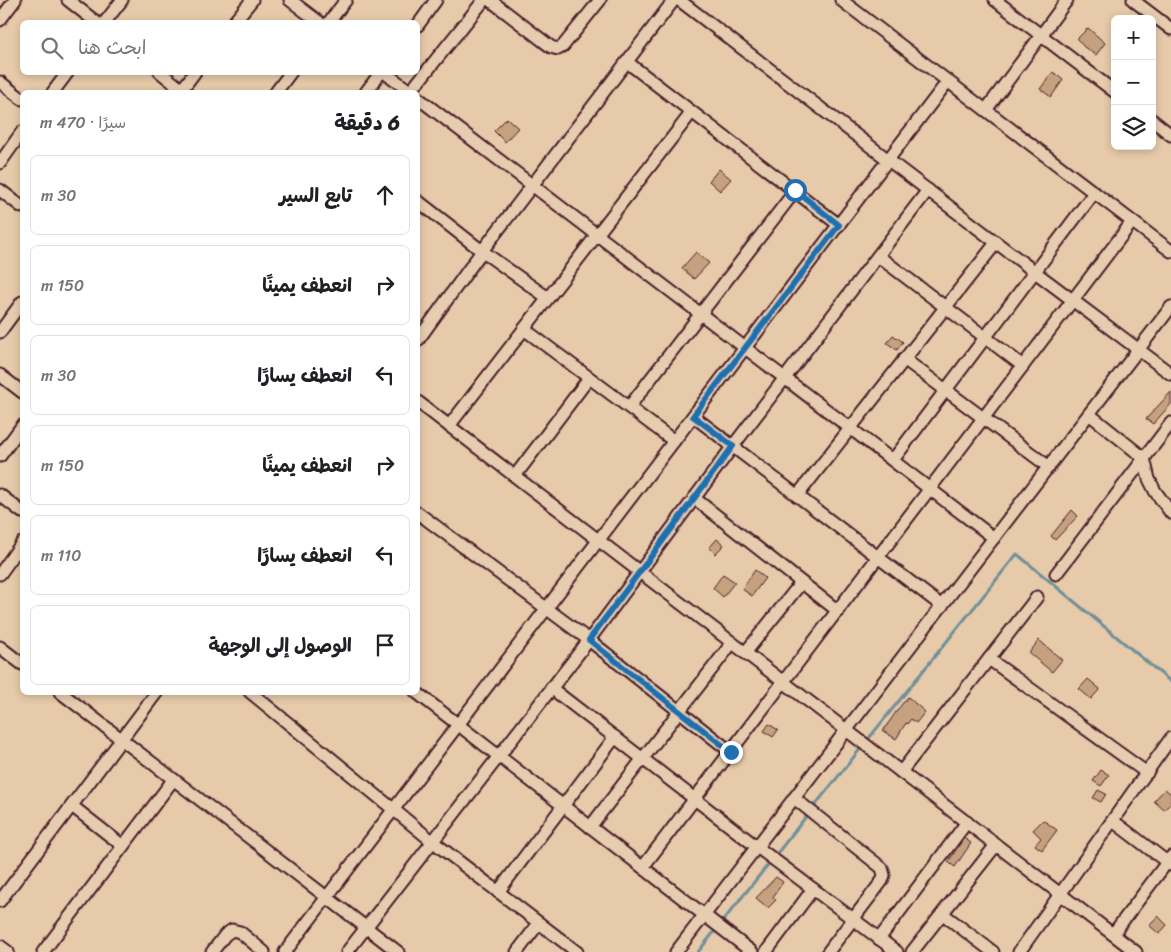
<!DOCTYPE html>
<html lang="ar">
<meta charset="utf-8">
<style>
:root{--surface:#fff;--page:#f2f2f2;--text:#202124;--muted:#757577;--line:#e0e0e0}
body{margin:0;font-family:Sriracha,"Playpen Sans Arabic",sans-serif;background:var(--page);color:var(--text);direction:rtl}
.controls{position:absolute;right:15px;top:15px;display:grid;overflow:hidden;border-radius:8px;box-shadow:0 2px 8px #0003}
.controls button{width:45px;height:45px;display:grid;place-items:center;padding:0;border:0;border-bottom:1px solid var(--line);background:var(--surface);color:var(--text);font:25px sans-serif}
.stop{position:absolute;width:15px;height:15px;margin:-11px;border:4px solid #1f6fb2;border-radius:50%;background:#fff}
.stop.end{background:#1f6fb2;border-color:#fff;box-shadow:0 1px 5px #0008}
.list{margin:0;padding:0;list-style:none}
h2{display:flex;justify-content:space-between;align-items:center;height:65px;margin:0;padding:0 20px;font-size:21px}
h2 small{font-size:16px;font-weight:400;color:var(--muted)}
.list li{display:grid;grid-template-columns:32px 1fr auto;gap:15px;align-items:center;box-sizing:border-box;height:80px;margin:0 10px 10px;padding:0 10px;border:1px solid var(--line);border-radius:8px}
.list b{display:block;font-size:19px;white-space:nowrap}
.list em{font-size:16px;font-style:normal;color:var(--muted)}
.icon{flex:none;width:28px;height:28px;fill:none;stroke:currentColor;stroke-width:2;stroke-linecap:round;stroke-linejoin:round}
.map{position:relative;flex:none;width:1171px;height:952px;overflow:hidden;direction:ltr}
.search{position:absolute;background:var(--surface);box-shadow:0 2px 8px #0003;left:20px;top:20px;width:400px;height:55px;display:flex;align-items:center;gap:12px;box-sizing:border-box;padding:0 18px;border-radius:8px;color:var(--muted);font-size:19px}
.panel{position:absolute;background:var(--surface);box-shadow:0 2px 8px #0003;left:20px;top:90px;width:400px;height:605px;border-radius:8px;direction:rtl}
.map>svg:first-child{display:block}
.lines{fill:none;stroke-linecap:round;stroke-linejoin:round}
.stream{stroke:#71909a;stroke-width:3}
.building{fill:#c5a17f;stroke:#4a1f2b}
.minor-casing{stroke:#4a1f2b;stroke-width:15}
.minor{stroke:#e7cdaf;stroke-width:11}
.route{stroke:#1f6fb2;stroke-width:6}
</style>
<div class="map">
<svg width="1171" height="952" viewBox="0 0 1171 952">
<rect width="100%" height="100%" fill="#e6caa9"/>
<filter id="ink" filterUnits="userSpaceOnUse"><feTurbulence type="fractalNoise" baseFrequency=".02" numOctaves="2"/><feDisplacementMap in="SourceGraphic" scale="10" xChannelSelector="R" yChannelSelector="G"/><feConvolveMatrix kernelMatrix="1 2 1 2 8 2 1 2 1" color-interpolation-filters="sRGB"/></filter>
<g filter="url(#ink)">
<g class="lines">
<g class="stream">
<polyline points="812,809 1017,554 1171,682"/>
<polyline points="775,856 808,814"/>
<polyline points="698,952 771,861"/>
</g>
</g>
<g class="building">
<polygon points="1088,28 1105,43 1096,55 1084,47 1077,39"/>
<polygon points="1053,72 1063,80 1051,97 1040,89"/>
<polygon points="507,118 518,128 505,142 494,131"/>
<polygon points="719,169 731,179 720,191 709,181"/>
<polygon points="696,252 709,263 694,279 682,268"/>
<polygon points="893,335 903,342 897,350 887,343"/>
<polygon points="1171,392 1171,404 1153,424 1146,419"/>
<polygon points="1072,510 1078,516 1055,540 1051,536"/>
<polygon points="717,539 724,545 715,554 709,548"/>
<polygon points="755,570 765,578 752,596 742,589"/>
<polygon points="723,574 735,582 723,597 713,588"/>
<polygon points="1039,640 1062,660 1052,672 1029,653"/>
<polygon points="1088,679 1100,689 1091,699 1079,689"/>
<polygon points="908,697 925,712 916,723 911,719 907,724 906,723 896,739 883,731 898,709"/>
<polygon points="769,724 778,730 773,737 764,731"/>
<polygon points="1101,770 1109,775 1101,786 1093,781"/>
<polygon points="1165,789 1171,794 1171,803 1164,810 1154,801"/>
<polygon points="1098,790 1106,794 1101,802 1093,798"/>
<polygon points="1043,820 1057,830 1042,850 1035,845 1041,838 1033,830"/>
<polygon points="964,838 971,843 955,867 948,862"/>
<polygon points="776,877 783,882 773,897 776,900 768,908 756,898"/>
<polygon points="1158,916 1167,925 1159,934 1149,925"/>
</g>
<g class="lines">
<defs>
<g id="minor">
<polyline points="68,0 96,22"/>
<polyline points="290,0 319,22"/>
<polyline points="490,0 551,47 558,49 563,46 600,0"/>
<polyline points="679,0 1035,272 1171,374"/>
<polyline points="841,0 1171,251"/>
<polyline points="995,0 1115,92"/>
<polyline points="1133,0 1171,29"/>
<polyline points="0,20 15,0"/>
<polyline points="105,22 122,0"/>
<polyline points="234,22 252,0"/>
<polyline points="329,22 346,0"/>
<polyline points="418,25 436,0"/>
<polyline points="627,62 839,225"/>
<polyline points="160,72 185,92"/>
<polyline points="384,72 411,92"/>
<polyline points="0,82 22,99"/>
<polyline points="53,92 68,72"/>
<polyline points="180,92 195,72"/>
<polyline points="276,92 291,72"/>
<polyline points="366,92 381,72"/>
<polyline points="410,92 484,0"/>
<polyline points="418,98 994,538"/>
<polyline points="986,110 1067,0"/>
<polyline points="1152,120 1171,135"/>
<polyline points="0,163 22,132"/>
<polyline points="0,190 22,207"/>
<polyline points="418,201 482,251 548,298"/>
<polyline points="878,256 1023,366"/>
<polyline points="524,329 674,441"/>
<polyline points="0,332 22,302"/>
<polyline points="418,340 482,251 674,0"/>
<polyline points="904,359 1049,467"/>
<polyline points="0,375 22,392"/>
<polyline points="418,402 1136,952"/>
<polyline points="629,407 795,191"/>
<polyline points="1089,414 1144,458 1149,479 1155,491 1171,513"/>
<polyline points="693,416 942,606"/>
<polyline points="449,426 692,112"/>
<polyline points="0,456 22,426"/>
<polyline points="893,460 1094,193"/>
<polyline points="515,476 589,378"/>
<polyline points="0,495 22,512"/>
<polyline points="797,496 996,243"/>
<polyline points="694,498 838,611"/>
<polyline points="418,513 589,640 731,752"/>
<polyline points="0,574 22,543"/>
<polyline points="1056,574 1171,423"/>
<polyline points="0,647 22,664"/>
<polyline points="745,653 801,583"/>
<polyline points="989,659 1147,773"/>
<polyline points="551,688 757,847 897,952"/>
<polyline points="60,692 398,952"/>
<polyline points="250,692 432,841 577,952"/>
<polyline points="416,692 752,952"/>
<polyline points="901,772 1037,597"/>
<polyline points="794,798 882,868 884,875 882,881 828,952"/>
<polyline points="72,806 123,846"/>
<polyline points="1113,821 1171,865"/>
<polyline points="590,827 732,643"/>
<polyline points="643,867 1132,222"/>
<polyline points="498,892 615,737"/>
<polyline points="0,901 157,692"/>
<polyline points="943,914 993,952"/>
<polyline points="1113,934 1171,857"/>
<polyline points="879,939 967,822"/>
<polyline points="0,946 8,952"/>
<polyline points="43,952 173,780"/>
<polyline points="212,952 225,935 232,930 240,932 264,952"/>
<polyline points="285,952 948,81"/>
<polyline points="347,952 589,640 733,446 928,190"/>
<polyline points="517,952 539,923"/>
<polyline points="676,952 1171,307"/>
<polyline points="766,952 813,889"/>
<polyline points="912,952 996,845"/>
<polyline points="1019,952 1171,738"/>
</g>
</defs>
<use href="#minor" class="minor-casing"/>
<use href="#minor" class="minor"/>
</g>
</g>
<g class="lines" filter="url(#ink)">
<polyline class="route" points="731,752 589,640 733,446 693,416 839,225 795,190"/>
</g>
</svg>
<div class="controls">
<button>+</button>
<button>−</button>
<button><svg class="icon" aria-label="layers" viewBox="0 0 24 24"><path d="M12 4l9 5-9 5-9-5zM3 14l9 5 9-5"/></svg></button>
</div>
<div class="stop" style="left:795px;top:190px"></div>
<div class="stop end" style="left:731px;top:752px"></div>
<div class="search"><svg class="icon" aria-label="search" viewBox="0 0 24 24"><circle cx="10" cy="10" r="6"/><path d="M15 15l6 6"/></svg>ابحث هنا</div>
<section class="panel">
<h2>6 دقيقة<small>سيرًا · 470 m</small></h2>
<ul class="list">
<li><svg class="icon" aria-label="ahead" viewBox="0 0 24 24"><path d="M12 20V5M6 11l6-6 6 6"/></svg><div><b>تابع السير</b></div><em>30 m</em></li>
<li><svg class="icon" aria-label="right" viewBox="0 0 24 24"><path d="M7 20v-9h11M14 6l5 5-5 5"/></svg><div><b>انعطف يمينًا</b></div><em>150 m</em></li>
<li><svg class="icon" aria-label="left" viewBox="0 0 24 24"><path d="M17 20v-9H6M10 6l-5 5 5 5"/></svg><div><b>انعطف يسارًا</b></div><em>30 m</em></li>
<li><svg class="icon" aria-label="right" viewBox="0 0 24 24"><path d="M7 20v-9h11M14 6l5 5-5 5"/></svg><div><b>انعطف يمينًا</b></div><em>150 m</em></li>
<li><svg class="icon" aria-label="left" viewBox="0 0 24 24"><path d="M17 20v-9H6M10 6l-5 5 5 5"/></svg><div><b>انعطف يسارًا</b></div><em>110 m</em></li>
<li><svg class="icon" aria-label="arrive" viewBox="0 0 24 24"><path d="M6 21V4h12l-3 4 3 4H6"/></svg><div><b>الوصول إلى الوجهة</b></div></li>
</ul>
</section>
</div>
